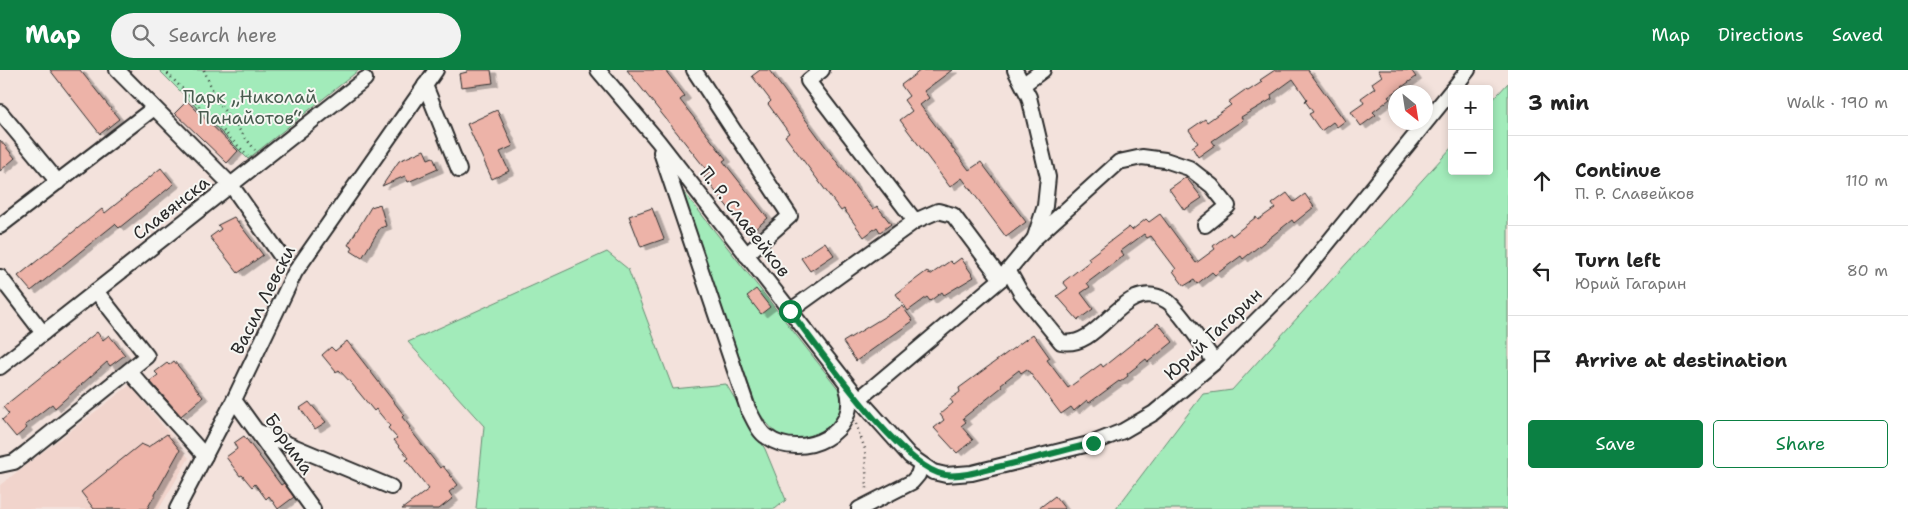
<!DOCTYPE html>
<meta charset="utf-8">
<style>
:root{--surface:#fff;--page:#f2f2f2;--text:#222;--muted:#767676;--line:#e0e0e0;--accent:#0b8043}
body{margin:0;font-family:"Shantell Sans",sans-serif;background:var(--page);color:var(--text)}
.controls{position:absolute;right:15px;top:15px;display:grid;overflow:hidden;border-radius:5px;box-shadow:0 2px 8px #0003}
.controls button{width:45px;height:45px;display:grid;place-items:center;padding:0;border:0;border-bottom:1px solid var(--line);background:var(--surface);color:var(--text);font:25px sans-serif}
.compass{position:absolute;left:1388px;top:15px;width:45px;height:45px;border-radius:50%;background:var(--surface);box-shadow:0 2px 8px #0003;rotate:150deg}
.stop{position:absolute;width:15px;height:15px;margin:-11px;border:4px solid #0b8043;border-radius:50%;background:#fff}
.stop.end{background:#0b8043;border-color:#fff;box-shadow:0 1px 5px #0008}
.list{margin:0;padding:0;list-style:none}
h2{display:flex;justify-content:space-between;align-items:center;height:65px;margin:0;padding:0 20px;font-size:21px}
h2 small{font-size:16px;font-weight:400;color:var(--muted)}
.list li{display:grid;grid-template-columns:32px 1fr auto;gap:15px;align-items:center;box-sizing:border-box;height:90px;padding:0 20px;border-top:1px solid var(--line)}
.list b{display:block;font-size:19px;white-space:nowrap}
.list p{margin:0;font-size:16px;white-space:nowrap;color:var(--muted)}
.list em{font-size:16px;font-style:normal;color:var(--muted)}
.actions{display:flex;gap:10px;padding:15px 20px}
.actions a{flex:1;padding:11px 0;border:1px solid var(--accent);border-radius:5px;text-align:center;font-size:18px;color:var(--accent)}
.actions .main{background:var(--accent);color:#fff}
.icon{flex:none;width:28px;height:28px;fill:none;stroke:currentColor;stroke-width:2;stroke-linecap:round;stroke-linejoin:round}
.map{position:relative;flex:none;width:1508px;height:439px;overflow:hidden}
header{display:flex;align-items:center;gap:30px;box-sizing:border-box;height:70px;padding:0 25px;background:var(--accent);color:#fff}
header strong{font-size:24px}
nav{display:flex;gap:28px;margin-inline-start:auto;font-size:18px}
.search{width:350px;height:45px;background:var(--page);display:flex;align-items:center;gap:12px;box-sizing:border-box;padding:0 18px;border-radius:28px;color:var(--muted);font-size:19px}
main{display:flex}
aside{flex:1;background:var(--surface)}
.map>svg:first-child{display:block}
.built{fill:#f1d4cc}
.green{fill:#a2ebba;stroke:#668b72}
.building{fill:#edb3a8;stroke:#2b2b2b;filter:url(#shadow)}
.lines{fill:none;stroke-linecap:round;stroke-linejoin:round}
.minor-casing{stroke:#2b2b2b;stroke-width:18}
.path{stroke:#2b2b2b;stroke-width:2.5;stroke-dasharray:1 4;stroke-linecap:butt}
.minor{stroke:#f6f6f2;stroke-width:14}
.route{stroke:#0b8043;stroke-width:6}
.labels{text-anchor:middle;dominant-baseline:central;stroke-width:4;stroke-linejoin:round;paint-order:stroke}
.park-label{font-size:18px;fill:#495b4f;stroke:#f6f6f2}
.street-label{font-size:18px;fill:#2b2b2b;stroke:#f6f6f2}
</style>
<header>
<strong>Map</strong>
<div class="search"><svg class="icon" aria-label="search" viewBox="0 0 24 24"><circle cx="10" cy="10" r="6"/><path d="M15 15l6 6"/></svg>Search here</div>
<nav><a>Map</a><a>Directions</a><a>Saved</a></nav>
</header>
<main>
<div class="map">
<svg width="1508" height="439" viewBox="0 0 1508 439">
<defs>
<filter id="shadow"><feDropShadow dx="5.5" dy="3" stdDeviation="0" flood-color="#0004"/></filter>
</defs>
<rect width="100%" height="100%" fill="#f3e2dc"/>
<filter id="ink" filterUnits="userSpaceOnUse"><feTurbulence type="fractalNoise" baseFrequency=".02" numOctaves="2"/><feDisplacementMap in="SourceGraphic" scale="10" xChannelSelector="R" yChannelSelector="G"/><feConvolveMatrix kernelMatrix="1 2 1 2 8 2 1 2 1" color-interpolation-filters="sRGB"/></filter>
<g filter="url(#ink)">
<polygon class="built" points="130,315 189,388 159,439 0,439 0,415"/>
<g class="green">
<polygon points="159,0 359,0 248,89"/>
<polygon points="1508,13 1508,439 1116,439 1203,324 1232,320 1452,77 1452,101 1489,101 1489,34"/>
<path d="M684,122L840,321C841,329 842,337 838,344C830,362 803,374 784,367C773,363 766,351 759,343L681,127Z"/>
<polygon points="607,182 628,199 673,319 726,314 765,379 786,430 775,439 476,439 484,356 408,272"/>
</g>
<g class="building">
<polygon points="50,0 80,0 119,49 100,64"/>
<polygon points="467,0 491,0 493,13 461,17 459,4 467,2"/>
<polygon points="627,0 665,0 685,26 680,30 726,89 723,91 768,148 749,164 704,107 709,103"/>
<polygon points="760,0 769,0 859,122 873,139 877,136 891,154 880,162 877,157 864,167 844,139 841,141 785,66 789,63 768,34 771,31 752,6"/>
<polygon points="921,0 952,0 924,21 929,28 920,35 969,100 981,92 1026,152 1006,167 962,108 950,117 900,50 912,41 904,30 909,26 901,15"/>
<polygon points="1275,0 1308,0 1345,51 1337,57 1333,52 1321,61 1309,44 1313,42 1305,31 1307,29 1293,9 1271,25 1272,29 1241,47 1243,50 1212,71 1215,75 1198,87 1192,77 1198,73 1189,60 1205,49 1207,52 1231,35 1228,32 1245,20 1248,21 1262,12 1260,10"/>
<polygon points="1378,0 1411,0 1416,7 1388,27 1390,29 1373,42 1376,45 1361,56 1351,42 1364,33 1361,28 1375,18 1372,13 1382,6"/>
<polygon points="187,31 238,81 227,93 175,43"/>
<polygon points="497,40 513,76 500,82 509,101 492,109 467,54"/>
<polygon points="0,70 15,88 0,101"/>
<polygon points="424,80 428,89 433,87 438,99 408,112 405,106 382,116 399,91"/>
<polygon points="161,98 174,114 119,158 115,154 31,221 18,206 102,139 105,143"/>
<polygon points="1186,107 1202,128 1184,140 1169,119"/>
<polygon points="1287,123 1294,132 1305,124 1314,137 1294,153 1292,150 1243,189 1241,186 1215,205 1212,202 1197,214 1194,210 1184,216 1173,201 1176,199 1151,166 1147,168 1144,164 1121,181 1124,185 1087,213 1090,217 1081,223 1093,239 1078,250 1057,226 1068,218 1063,212 1090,191 1088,188 1129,157 1132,160 1146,149 1149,152 1160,144 1196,193 1215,179 1213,176 1230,163 1232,166 1256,147 1258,150 1275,138 1272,134"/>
<polygon points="380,134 386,156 380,158 362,188 351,181 353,178 348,175 371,137"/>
<polygon points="652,138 664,169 641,177 629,146"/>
<polygon points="234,147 263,185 238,203 210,167 221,159 218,155"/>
<polygon points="825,172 834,185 810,201 801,188"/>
<polygon points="961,188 974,207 944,225 942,222 930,231 927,227 908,241 896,224 927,201 930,205 950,191 953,194"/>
<polygon points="756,219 770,237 761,244 747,226"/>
<polygon points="902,236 913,251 856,291 843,272"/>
<polygon points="1158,253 1173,272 1148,292 1146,289 1127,304 1128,306 1120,312 1119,311 1089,333 1087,330 1074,341 1071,337 1061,344 1027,299 1021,303 1019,300 1001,314 1002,317 963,348 966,352 961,356 973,370 957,383 934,358 944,350 940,344 953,333 950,329 960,322 959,318 1033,264 1050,288 1047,290 1068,318 1101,294 1103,297"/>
<polygon points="97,262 103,270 109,265 125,285 110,296 107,292 55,338 52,334 25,355 27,358 16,367 2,350 9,344 3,337"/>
<polygon points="347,271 404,345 402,347 410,357 409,358 440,398 443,396 458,415 449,422 453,428 439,439 402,439 429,419 406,390 409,388 394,370 397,368 388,358 390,356 376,339 374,341 352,314 339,300 336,302 322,285 331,277 335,281"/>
<polygon points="174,291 203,327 181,346 150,311 158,305 155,302 167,293 169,295"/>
<polygon points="309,332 326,352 315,359 300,338"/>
<polygon points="167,364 180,380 147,439 94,439 81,422 141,374 148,377"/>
<polygon points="244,366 281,415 284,413 294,427 278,439 269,426 266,429 255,414 252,417 242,405 240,406 226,387 237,379 234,373"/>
<polygon points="1055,426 1065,439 1038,439"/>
</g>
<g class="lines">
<defs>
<g id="minor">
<polyline points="117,0 231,115 281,186"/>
<polyline points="598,0 658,71 859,329 910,386 933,402 946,405 972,403 1093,373 1123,361 1154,343 1215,292 1301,206 1452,20"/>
<polyline points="694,0 790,146 746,185"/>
<polyline points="822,0 808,11 915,151"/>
<polyline points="1015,0 1029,27 1048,107 1045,136 1035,167"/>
<polyline points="1024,14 1043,0"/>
<polyline points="425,15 459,100"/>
<polyline points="1453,19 1468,0"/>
<polyline points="0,42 58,112"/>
<path d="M661,82L748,339C753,347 758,362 767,367C802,392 862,362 847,318"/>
<polyline points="0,156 154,38"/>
<path d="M1008,200L1021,223L1061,272C1103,280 1122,204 1167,231C1177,237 1206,280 1215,292"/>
<polyline points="0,207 43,263"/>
<polyline points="790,241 915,151 938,141 953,145 1001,209"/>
<polyline points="0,297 365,9"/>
<polyline points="129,301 205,386"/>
<polyline points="859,329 1001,209 1035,168 1119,92 1142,87 1165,90 1189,98 1212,116 1228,136 1205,155"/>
<polyline points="234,330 313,439"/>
<polyline points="259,362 391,417"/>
<polyline points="0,395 14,392 26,383 147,286 96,221"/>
<polyline points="177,439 234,330 295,202 436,0"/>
<polyline points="859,439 912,412 918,405 921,395"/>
</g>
</defs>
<use href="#minor" class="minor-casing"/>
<g class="path">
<polyline points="164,0 248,86"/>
<polyline points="204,0 217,31 255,80"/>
<polyline points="856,354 865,379 867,419"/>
</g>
<use href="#minor" class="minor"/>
</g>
</g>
<g class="lines" filter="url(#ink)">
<path class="route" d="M790,241C818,277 902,399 945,405C962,407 981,401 997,397C1029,390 1061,381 1093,373"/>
</g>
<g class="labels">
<g class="park-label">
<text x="250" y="27">Парк „Николай<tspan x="250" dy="21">Панайотов“</tspan></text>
</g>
<g class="street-label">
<text transform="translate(171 138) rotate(-38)">Славянска</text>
<text transform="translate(745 152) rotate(52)">П. Р. Славейков</text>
<text transform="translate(263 230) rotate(-63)">Васил Левски</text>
<text transform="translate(1213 264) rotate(-43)">Юрий Гагарин</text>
<text transform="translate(289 374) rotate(55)">Борима</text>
</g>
</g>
</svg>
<div class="controls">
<button>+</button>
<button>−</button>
</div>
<svg class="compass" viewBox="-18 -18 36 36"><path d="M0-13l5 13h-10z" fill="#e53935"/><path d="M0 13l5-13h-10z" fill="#767676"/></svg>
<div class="stop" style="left:790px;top:241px"></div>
<div class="stop end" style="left:1093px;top:373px"></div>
</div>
<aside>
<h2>3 min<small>Walk · 190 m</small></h2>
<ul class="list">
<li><svg class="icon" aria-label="ahead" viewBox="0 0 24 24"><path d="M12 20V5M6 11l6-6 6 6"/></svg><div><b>Continue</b><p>П. Р. Славейков</p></div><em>110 m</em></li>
<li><svg class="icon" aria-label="left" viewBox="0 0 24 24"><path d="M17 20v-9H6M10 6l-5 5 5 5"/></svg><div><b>Turn left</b><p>Юрий Гагарин</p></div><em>80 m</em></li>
<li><svg class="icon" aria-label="arrive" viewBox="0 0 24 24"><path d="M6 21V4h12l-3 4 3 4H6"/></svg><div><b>Arrive at destination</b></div></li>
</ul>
<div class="actions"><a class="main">Save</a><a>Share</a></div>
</aside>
</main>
